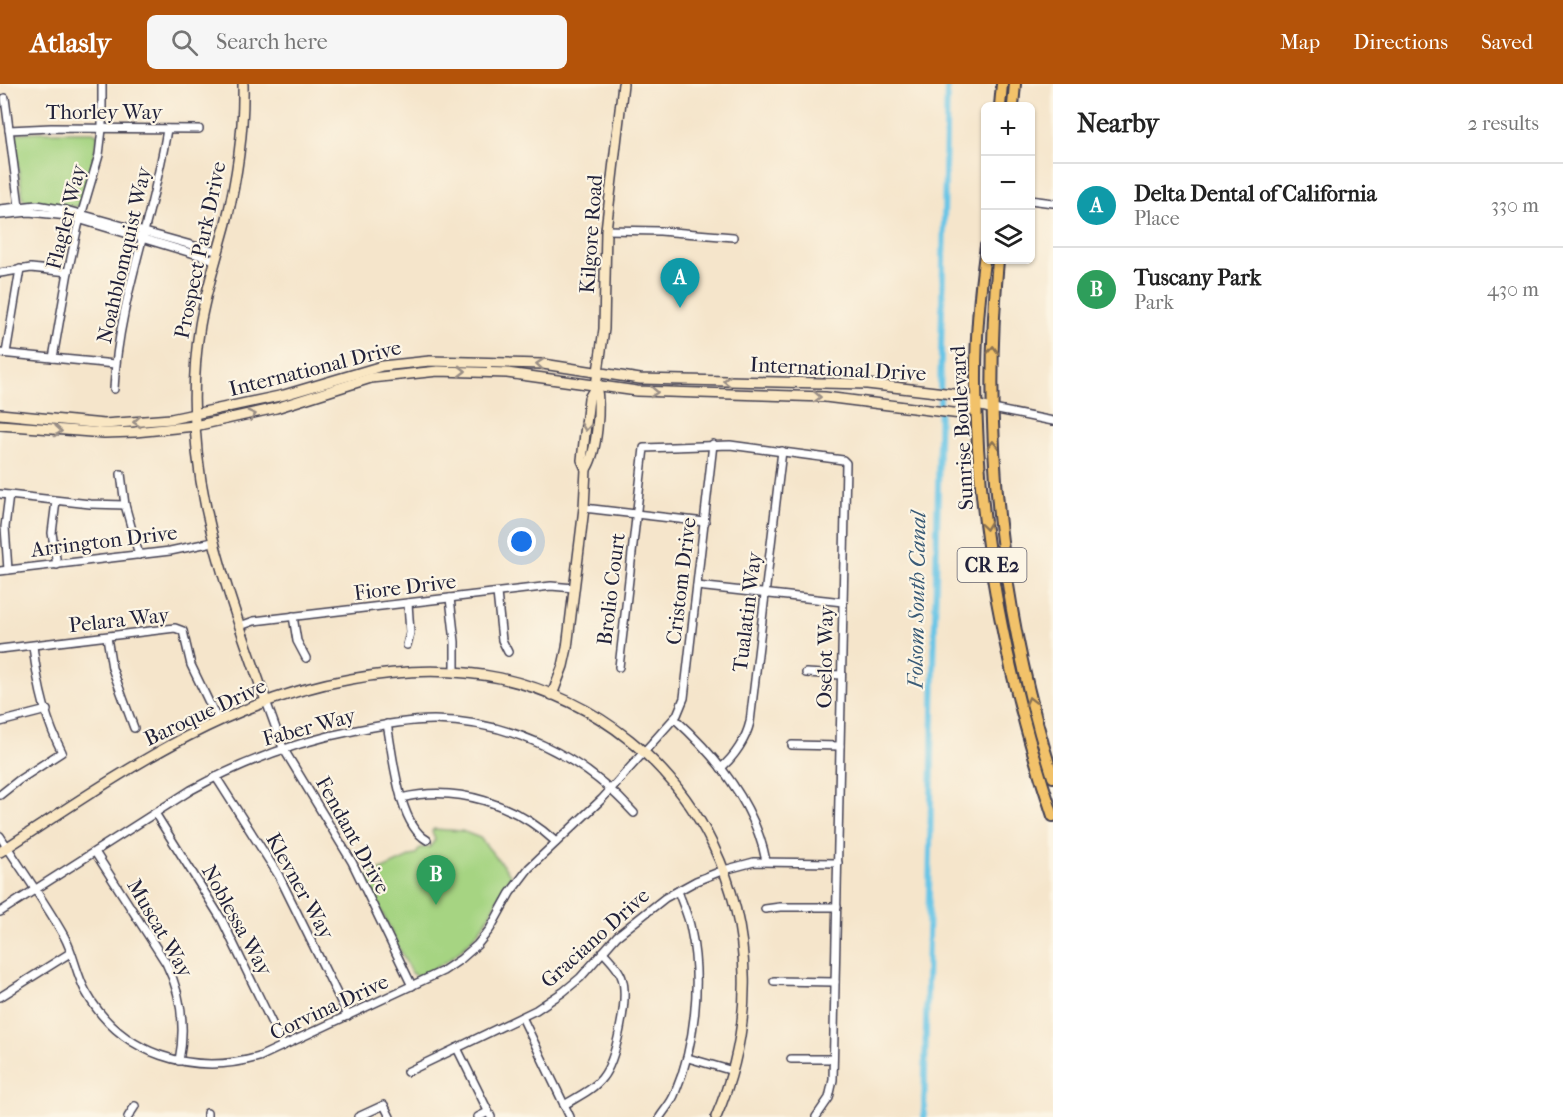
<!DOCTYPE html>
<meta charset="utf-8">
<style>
:root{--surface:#fff;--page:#f6f6f6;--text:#222;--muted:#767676;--line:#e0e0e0;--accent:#b45309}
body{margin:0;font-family:"IM FELL French Canon",serif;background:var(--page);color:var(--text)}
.controls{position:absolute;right:18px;top:18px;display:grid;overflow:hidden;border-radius:9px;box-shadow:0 2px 4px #0004}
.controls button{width:54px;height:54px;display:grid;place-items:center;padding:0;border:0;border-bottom:2px solid var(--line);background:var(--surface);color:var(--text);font:30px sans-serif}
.you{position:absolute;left:522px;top:458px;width:21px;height:21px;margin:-15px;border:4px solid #fff;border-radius:50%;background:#1a73e8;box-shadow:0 0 0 9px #1a73e833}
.badge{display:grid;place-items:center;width:39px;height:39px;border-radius:50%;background:var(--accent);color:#fff;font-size:20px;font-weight:700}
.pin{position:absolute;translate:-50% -50px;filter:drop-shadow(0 2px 3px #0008)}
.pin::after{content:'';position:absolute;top:32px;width:21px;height:18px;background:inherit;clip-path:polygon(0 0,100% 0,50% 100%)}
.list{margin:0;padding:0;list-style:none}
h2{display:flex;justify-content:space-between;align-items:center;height:78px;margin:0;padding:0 24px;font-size:26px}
h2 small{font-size:20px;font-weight:400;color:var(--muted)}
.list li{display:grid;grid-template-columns:39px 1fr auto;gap:18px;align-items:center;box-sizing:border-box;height:84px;padding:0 24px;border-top:2px solid var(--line)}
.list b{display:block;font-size:22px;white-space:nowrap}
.list p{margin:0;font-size:20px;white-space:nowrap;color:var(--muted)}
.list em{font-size:20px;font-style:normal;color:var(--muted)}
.icon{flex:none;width:33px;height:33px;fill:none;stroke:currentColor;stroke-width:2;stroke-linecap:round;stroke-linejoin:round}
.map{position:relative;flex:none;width:1053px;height:1033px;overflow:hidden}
header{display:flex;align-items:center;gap:36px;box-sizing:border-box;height:84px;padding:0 30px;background:var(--accent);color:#fff}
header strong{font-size:28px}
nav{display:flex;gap:33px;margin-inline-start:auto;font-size:21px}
.search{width:420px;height:54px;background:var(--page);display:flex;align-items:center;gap:15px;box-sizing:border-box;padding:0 21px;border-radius:9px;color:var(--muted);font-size:22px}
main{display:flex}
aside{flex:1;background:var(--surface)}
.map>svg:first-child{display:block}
.green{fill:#a6d482;stroke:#647b5e;stroke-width:1.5}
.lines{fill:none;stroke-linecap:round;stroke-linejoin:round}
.canal{stroke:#68c5e6;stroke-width:6}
.street-casing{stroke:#423f51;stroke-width:10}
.secondary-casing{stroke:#423f51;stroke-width:12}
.primary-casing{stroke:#423f51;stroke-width:14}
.street{stroke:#fff;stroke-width:7}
.secondary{stroke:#fae7c3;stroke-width:9}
.primary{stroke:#f2c26a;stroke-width:10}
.oneway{stroke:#8a7252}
.oneway2{stroke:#998e86}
.labels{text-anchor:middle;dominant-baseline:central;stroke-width:4.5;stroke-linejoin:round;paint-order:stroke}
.shield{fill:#fcf5e5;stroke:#63616e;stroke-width:1.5}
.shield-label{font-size:20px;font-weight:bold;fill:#22223b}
.street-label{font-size:21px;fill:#22223b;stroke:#fcf5e5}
.water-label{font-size:22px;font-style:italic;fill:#3a5b77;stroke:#fcf5e5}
</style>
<header>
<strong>Atlasly</strong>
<div class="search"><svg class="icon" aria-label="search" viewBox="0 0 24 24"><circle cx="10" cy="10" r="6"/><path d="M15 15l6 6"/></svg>Search here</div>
<nav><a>Map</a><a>Directions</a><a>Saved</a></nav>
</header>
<main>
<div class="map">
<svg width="1053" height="1033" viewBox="0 0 1053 1033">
<rect width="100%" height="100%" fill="#fcf5e5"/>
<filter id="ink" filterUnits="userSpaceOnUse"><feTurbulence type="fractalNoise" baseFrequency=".0167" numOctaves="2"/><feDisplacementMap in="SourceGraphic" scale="12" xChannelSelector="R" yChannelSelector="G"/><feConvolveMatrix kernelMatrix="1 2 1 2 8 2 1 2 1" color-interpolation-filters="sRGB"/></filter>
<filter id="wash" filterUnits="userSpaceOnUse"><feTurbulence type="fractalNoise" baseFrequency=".008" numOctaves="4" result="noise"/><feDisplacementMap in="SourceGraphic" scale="24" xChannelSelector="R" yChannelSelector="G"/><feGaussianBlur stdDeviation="1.35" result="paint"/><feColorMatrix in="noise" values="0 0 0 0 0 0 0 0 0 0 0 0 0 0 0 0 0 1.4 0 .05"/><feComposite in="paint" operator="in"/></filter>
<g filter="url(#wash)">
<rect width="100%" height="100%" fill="#f5e5cb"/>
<g class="green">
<path d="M36,48H93L98,51L94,74L82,121C74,126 40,119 28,119L23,115L14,53L19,49Z"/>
<path d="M434,745L462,747L480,754L511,791C502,805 495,822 486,837C470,861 444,884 416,892L411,889L365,793L416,770L420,764L430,763L435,756L432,747Z"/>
</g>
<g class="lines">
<polyline class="canal" points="924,1033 947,0"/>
</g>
</g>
<g filter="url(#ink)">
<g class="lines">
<defs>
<g id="street">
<polyline points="5,14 19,122"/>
<polyline points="9,46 51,44 199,45"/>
<polyline points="1030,116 1053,119"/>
<polyline points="0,125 37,121 66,126 202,164 218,167"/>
<polyline points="0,131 29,128 68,132 215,176"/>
<polyline points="606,146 660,147 733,153"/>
<polyline points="0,189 31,184 68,188"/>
<polyline points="0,269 115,280"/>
<polyline points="6,269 20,185"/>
<polyline points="53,274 68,188 78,142 99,71 102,45 102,0"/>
<path d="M114,305C118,216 154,132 167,45"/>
<polyline points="993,325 1053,337"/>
<polyline points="121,390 125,421 139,471"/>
<polyline points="0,410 90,420 125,421"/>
<polyline points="56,417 52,449 57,481"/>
<polyline points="584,424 705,438"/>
<polyline points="8,486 5,443 9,411"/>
<polyline points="0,487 170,467 213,458"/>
<polyline points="697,502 843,518"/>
<polyline points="497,509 502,556 508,568"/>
<polyline points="450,514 455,558 455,589"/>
<polyline points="293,532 297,557 306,574"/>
<polyline points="240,542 254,537 551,502 574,504"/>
<polyline points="107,553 112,584 134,644"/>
<polyline points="407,561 410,549 408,519"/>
<polyline points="0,565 175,544 183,547 191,581 218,637"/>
<polyline points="619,583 644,364 730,361 843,376 846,379 833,996 829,1014 816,1033"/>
<polyline points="806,589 841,591"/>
<polyline points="266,617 283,664 352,778 412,902"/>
<path d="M675,635C717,673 755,720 766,777"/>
<polyline points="0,638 47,626"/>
<path d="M387,640C393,670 398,740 427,756"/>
<polyline points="792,661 840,662"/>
<path d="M721,684C735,672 746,655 750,638L782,367"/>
<polyline points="216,693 279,792 348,932"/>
<path d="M0,711L19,696L62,668C45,636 37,597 33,562"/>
<path d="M401,714C457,700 515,720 556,758"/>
<polyline points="155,729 222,836 283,962"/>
<path d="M0,752C21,785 45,818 64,852C74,870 76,890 86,908C121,971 192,992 259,973L443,887L461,875L477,861L490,845L510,809L529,784L602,715L677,631L684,614L713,360"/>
<path d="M95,768L166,879C182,911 186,942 179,977"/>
<polyline points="765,825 780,823 837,823"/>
<path d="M0,828L191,706C244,677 298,657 357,646C383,641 408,636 434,636C511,637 583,672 634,729"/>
<polyline points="774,897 835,898"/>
<polyline points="0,913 70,869"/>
<polyline points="522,933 570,1033"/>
<polyline points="457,964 491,1033"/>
<polyline points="688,974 733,987"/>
<polyline points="791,975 833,975"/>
<polyline points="407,988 536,926 563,908 580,894 617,852 665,814 696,797 724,786 754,778 838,779"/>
<path d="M564,1021C577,1013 593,1006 602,994C616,977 629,915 622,894C619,884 610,876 603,868"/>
<polyline points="207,1029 207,1033"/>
<polyline points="128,1033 135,1022"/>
<polyline points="358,1033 384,1021 390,1033"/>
<polyline points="478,1033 488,1028"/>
<path d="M660,1033C665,1025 672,1018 675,1009C695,962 702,897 691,846C689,833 682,819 678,807"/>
</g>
<g id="secondary">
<path d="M243,0C244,47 237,94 226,139C217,173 206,206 200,241C178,378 221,490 266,617"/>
<polyline points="0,330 104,340 171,335 284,311 382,282 430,277 543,280 640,295 867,300 962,311 977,321 993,325"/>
<polyline points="0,341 104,349 135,348 195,342 276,324 371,294 438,287 507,289 637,307 825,313 961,330 977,321"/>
<path d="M586,385C597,369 601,322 596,302"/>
<polyline points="552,611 563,582 567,564 584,424 586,385 582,376 589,314 596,302 604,245 606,146 623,0"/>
<path d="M0,768C110,697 219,617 351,595C399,586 452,584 500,594C700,639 796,849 716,1033"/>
</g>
<g id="primary">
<polyline points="1000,22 1002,0"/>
<polyline points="1013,22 1015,0"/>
<path d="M986,162C980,205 976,247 976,290C975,438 1006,592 1053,732"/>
<path d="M998,176C982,350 1000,526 1053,693"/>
</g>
</defs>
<use href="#street" class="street-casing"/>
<use href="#secondary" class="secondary-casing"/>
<use href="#primary" class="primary-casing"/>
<use href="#street" class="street"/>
<use href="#secondary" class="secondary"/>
<use href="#primary" class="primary"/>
</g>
<defs><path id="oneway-chevron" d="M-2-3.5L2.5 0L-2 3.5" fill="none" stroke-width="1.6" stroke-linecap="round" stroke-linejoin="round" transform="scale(1.5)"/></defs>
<g class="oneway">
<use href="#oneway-chevron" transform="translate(993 266) rotate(-88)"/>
<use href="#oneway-chevron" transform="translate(993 361) rotate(-91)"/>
<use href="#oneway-chevron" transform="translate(986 442) rotate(82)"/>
<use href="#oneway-chevron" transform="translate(1030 617) rotate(-104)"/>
</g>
<g class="oneway2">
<use href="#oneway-chevron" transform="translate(540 280) rotate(-175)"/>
<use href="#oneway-chevron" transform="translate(462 287)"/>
<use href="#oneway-chevron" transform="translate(727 297) rotate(-179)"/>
<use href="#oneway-chevron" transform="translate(654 308) rotate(3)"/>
<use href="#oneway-chevron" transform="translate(817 313) rotate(2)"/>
<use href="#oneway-chevron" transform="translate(252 331) rotate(-15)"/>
<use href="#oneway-chevron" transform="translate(137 338) rotate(176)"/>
<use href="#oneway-chevron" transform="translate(586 343) rotate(97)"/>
<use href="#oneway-chevron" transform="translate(58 347) rotate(5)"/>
</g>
</g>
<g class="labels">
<rect class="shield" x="957.5" y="464" width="69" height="34" rx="4.5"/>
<g class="shield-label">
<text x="992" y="481">CR E2</text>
</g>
<g class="street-label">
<text x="104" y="28">Thorley Way</text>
<text transform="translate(66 133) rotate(-76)">Flagler Way</text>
<text transform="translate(591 150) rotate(-86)">Kilgore Road</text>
<text transform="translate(200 166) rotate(-78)">Prospect Park Drive</text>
<text transform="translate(124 171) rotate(-77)">Noahblomquist Way</text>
<text transform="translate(315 284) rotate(-14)">International Drive</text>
<text transform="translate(838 285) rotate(3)">International Drive</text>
<text transform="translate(962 344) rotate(-93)">Sunrise Boulevard</text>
<text transform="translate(104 457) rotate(-7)">Arrington Drive</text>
<text transform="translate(681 497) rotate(-83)">Cristom Drive</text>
<text transform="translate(405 503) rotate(-7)">Fiore Drive</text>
<text transform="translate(611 505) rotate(-83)">Brolio Court</text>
<text transform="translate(747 528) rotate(-83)">Tualatin Way</text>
<text transform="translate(119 536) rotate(-6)">Pelara Way</text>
<text transform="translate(825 573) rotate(-89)">Oselot Way</text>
<text transform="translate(205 628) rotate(-25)">Baroque Drive</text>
<text transform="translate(309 643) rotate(-15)">Faber Way</text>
<text transform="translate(353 751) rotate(61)">Fendant Drive</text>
<text transform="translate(300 802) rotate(61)">Klevner Way</text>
<text transform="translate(237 836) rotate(61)">Noblessa Way</text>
<text transform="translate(160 844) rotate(60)">Muscat Way</text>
<text transform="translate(595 854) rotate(-42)">Graciano Drive</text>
<text transform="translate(329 923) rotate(-25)">Corvina Drive</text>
</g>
<g class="water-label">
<text transform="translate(917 516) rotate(-89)">Folsom South Canal</text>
</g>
</g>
</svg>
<div class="controls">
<button>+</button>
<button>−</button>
<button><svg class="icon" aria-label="layers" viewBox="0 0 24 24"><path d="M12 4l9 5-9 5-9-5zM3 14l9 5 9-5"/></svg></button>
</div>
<div class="you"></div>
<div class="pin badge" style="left:680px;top:224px;background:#0f9aa8">A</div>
<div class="pin badge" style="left:436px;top:821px;background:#2e9e5b">B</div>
</div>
<aside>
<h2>Nearby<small>2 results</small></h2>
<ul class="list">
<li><span class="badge" style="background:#0f9aa8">A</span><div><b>Delta Dental of California</b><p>Place</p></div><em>330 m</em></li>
<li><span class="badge" style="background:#2e9e5b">B</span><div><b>Tuscany Park</b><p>Park</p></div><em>430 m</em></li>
</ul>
</aside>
</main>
